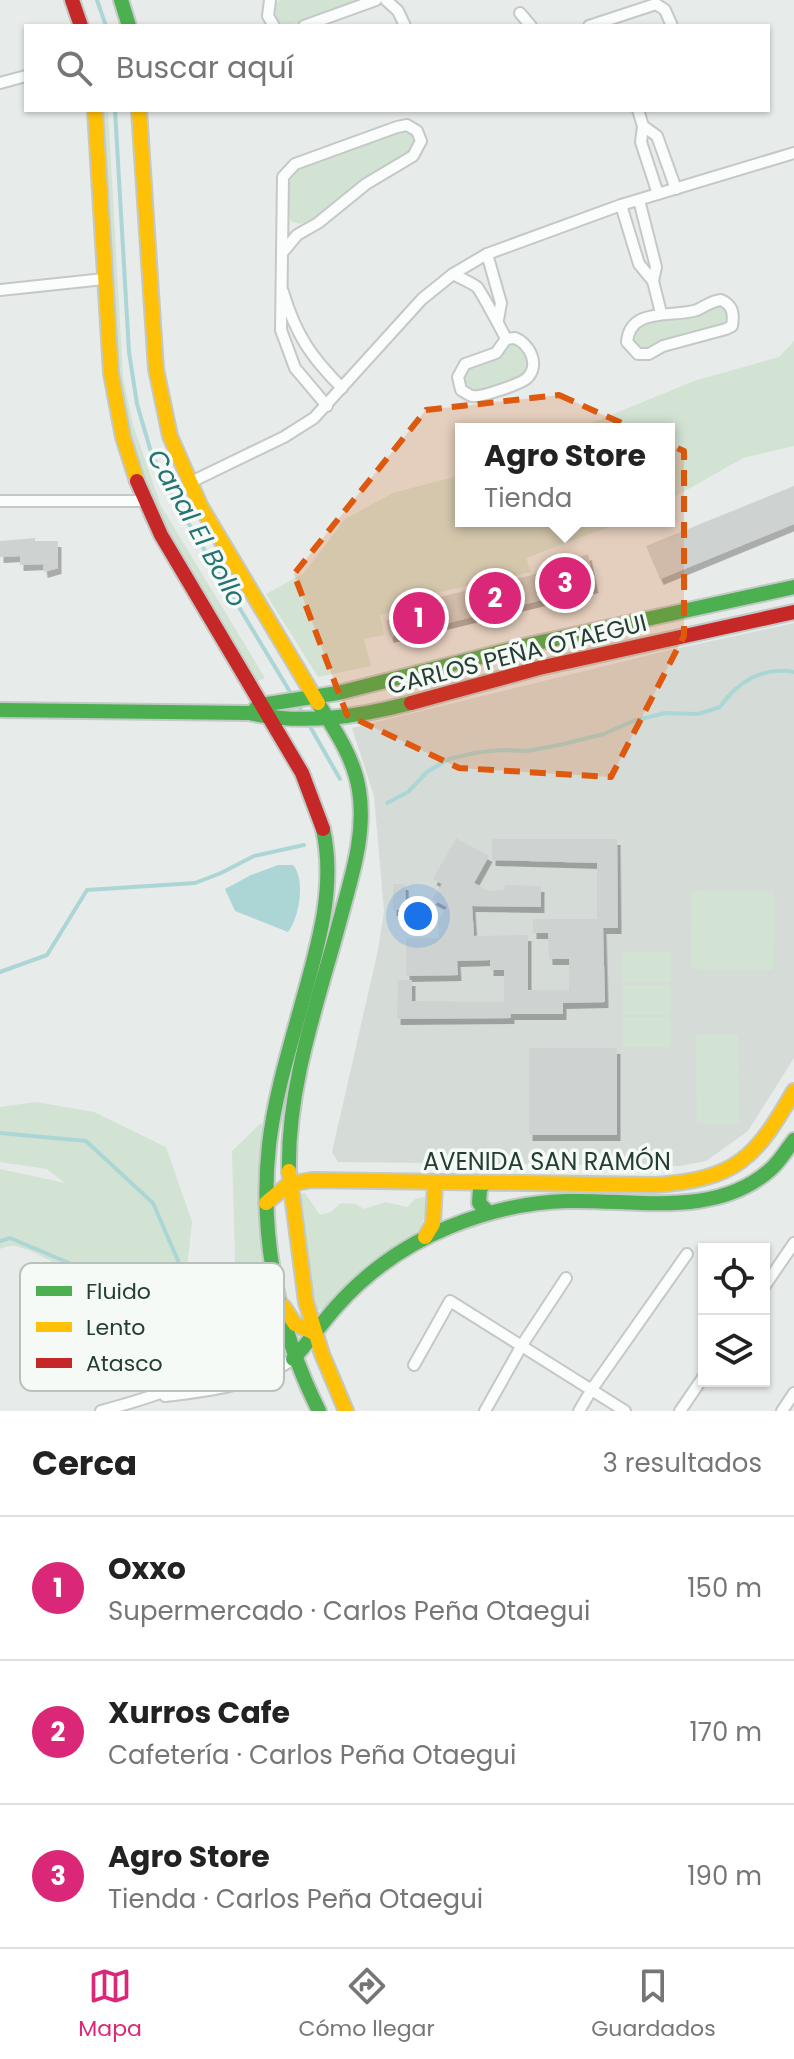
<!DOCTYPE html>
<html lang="es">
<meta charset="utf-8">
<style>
:root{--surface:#fff;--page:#f2f2f2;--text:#222;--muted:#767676;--line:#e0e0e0;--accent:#db2777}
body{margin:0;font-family:Poppins,sans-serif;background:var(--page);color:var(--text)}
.controls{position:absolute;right:24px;bottom:24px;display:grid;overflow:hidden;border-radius:0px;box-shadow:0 2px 6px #0004}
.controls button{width:72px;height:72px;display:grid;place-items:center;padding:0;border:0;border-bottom:2px solid var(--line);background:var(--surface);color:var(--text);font:40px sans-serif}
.you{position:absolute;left:418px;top:916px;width:28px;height:28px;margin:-20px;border:6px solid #fff;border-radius:50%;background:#1a73e8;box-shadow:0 0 0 12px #1a73e833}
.badge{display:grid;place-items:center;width:52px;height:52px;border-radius:50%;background:var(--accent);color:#fff;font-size:26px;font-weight:700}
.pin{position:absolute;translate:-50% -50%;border:4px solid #fff;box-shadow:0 2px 8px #0006}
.popup{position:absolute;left:455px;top:423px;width:220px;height:104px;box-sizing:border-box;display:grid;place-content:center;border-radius:0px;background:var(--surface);filter:drop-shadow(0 2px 6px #0005);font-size:26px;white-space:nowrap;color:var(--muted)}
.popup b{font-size:30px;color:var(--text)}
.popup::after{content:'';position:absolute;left:50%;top:100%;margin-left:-16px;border:16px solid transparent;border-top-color:var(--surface)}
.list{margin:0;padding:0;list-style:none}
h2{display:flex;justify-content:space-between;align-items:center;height:104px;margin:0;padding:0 32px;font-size:34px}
h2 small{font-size:26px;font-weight:400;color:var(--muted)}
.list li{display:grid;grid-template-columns:52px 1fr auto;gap:24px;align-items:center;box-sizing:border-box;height:144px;padding:0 32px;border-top:2px solid var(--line)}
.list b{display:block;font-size:30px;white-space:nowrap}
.list p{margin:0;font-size:26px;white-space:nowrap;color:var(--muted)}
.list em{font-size:26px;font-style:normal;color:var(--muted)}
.icon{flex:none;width:44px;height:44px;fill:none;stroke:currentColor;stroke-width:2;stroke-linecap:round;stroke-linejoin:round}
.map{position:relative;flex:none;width:794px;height:1411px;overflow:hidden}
.search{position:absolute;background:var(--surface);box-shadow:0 2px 6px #0004;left:24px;right:24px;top:24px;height:88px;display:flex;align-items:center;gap:20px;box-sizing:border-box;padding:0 28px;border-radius:0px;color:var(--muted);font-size:30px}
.sheet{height:536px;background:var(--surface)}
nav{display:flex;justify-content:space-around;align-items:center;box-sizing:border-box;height:112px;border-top:2px solid var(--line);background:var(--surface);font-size:22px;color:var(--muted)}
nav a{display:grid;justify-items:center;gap:4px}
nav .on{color:var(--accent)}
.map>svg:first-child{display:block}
.built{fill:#d5dcd8}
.green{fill:#d2e3d4}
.water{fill:#acd6d5}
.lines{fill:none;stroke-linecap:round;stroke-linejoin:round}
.stream{stroke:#acd6d5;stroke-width:4}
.building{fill:#ced2d0;filter:url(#shadow)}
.street-casing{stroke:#c4c8c6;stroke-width:14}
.fast-casing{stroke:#c3c9c6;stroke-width:18}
.slow-casing{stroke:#c3c9c6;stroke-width:18}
.jam-casing{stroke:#c3c9c6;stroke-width:18}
.street{stroke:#fbfcfc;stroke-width:10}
.fast{stroke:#4caf50;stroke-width:14}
.slow{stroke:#ffc107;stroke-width:14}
.jam{stroke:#c62828;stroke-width:14}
.marked{fill:#de580e;fill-opacity:0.2;stroke:#de580e;stroke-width:6;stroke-dasharray:16 10;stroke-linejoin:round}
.labels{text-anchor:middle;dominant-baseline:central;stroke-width:7;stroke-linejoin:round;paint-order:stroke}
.street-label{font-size:24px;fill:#253e33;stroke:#f5faf7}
.water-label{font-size:26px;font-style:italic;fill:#247475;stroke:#f5faf7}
.key{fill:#f5faf7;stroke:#b7c2bc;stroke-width:2}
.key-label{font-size:22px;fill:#253e33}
</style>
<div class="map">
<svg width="794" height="1411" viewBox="0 0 794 1411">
<defs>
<filter id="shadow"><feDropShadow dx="3.5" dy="6" stdDeviation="0" flood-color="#0004"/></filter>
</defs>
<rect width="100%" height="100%" fill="#e7ebe9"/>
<polygon class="built" points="794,623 794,1058 748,1131 706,1161 680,1166 338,1162 332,1152 378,950 384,911 374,796 352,728 666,651"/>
<g class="green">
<polygon points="279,0 370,0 287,26 276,23 275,6"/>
<polygon points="102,110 108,110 123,377 133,425 161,506 265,678 255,682 163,534 117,405"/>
<path d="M403,131L412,135L414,141L411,151L362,180L313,220L300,224L291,221C283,203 284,182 300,169Z"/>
<path d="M716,304C725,306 727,311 726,320L721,326L659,342L648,349L639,350L632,343V334C652,312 689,310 716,304Z"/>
<polygon points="794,341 794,446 743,458 669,500 669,429 577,429 694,381 779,357"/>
<path d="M507,343L522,345C528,357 530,363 524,376C505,383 482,399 463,388L462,378C476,357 493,368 507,343Z"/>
<polygon points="461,475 461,521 624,521 526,558 531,572 435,593 380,616 384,635 364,639 371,666 318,677 266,594 304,573 345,519 393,493"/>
<polygon points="692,891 774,892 773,970 691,969"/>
<rect x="622" y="952" width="49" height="30"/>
<rect x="623" y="985" width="48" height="30"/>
<rect x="623" y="1017" width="48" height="30"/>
<polygon points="696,1035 738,1035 739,1124 697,1124"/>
<path d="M36,1102L94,1112L166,1147L192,1222L188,1258V1313L124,1349L100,1385L87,1371L119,1306C101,1291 35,1247 13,1246C8,1245 4,1248 0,1249V1169L65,1183L47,1169L0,1162V1107Z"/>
<polygon points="262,1122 260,1222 266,1268 262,1291 230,1342 213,1357 231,1308 235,1259 232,1151"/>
<polygon points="305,1193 320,1215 331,1212 341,1203 355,1204 364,1209 386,1202 407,1207 415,1199 425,1197 426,1214 421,1226 412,1237 373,1262 323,1309 316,1311 295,1195"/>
<path d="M273,1311L285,1355L252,1375L218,1381L217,1378C237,1358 256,1338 268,1312Z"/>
</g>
<path class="water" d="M278,865H293C306,880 299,918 288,932L235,911L225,889L251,875Z"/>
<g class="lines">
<g class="stream">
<polyline points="97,0 106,26"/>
<polyline points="115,110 129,352 137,404 151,452 169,491 304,715"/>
<polyline points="308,723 340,779"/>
<path d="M387,803L408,792L427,772L449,759L474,753L502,750L527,751L559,745L604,734L633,721L665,713L698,714L720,707C737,682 763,666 794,672"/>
<polyline points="0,972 47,955 87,890 195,883 221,873 254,856 304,845"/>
<polyline points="0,1133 86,1141 153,1203 179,1263 148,1340 157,1380"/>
<polyline points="0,1241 10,1238 109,1280 111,1302 92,1350"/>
</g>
</g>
<g class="building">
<polygon points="794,486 794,524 660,579 646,546"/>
<polygon points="35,538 35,541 58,541 58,568 44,572 43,564 20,565 20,556 0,557 0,541"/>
<polygon points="588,554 595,587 390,637 386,621 440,597 532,575"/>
<polygon points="456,838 489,856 474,883 489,891 504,890 505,885 541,886 541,907 472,906 474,936 528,935 528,990 569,990 569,959 549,959 548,933 533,933 533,919 597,919 597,863 492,860 492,839 617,839 618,928 603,928 605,1002 563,1003 563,1014 511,1014 511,1018 397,1019 398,980 412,980 412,1001 504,1002 504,970 490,970 490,960 457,961 458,975 406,976 406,938 439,938 438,921 447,907 432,899 442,884 433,879"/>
<polygon points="393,884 405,884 406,909 393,910"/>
<rect x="529" y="1048" width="88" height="87"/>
</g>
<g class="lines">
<defs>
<g id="street">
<polyline points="270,0 268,16 274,26"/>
<polyline points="386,0 398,11 405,26"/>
<polyline points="520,13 531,26"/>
<polyline points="304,26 376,0"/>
<polyline points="589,26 656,4 665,10 672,26"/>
<polyline points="0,83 26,76"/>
<polyline points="638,110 643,126 641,142 658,194"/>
<polyline points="643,126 657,136 676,189"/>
<polyline points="639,200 656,267 653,281 661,313"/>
<polyline points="621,205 639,264 653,281"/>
<polyline points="283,252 297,235 318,223 366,184 413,156 421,141 417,131 407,125 397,127 295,164 283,177 281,330 295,368 327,406"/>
<polyline points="487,254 501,303 498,320"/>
<path d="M453,274C460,278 470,282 477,287C480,290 503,332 506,339"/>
<polyline points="0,290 104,279"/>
<path d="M283,292C296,335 311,357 342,388"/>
<path d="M721,300C733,305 734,314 732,326L726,329L663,346L649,354H638L627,342C630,306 674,318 697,310C706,306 711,301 721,300Z"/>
<path d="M515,338C530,344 541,366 526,379C519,384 481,398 472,396C470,396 463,391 461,390L458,377L465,364L496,353L506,339Z"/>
<polyline points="189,483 284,437 314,418 422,299 453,274 487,254 621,205 794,153"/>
<polyline points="0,501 143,501"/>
<polyline points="764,1287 794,1243"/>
<polyline points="414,1365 450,1301 625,1411"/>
<path d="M165,1396C209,1391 257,1385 293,1359"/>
<path d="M101,1411C183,1389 256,1365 270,1269"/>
<polyline points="485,1411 522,1345 566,1278"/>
<polyline points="579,1411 592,1389 687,1254"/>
<polyline points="680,1411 704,1376"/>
<polyline points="782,1411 794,1393"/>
</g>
<g id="fast">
<polyline points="121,0 129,26"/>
<polyline points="256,708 261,705 338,693 532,644 794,587"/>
<path d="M0,710L249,713C304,725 357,717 411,703"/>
<path d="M289,1171C287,1084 319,999 341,916C352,875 366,833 359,790C354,758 335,730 318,703"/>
<polyline points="485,1183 480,1189 479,1203 489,1213"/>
<path d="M293,1359C308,1343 321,1324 336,1307C367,1272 405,1245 449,1227C486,1212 527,1202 567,1201C635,1199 716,1219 771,1169C780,1161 787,1149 794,1140"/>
<path d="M319,1411C278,1329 259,1237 269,1145C274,1101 287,1057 299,1014C315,954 337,892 323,829"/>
</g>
<g id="slow">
<polyline points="95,110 111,373 123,437 137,481"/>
<polyline points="139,110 156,369 170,436 201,507 318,703"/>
<polyline points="289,1171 306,1302 322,1354 346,1411"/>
<path d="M266,1203L289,1184L312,1180L656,1185C736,1179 755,1159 794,1091"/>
<polyline points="425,1237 433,1224 435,1183"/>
<polyline points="283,1306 295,1324 314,1333"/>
</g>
<g id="jam">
<polyline points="72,0 81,26"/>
<polyline points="137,481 161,535 302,773 323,829"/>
<polyline points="411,703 539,668 794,612"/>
</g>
</defs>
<use href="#street" class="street-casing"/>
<use href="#fast" class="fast-casing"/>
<use href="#slow" class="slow-casing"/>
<use href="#jam" class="jam-casing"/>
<use href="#street" class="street"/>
<use href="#fast" class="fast"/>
<use href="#slow" class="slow"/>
<use href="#jam" class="jam"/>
</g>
<path class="marked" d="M559,395L684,451V636L611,777L459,768L347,715L294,574L426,410Z"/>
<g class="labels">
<g class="street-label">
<text transform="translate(517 654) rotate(-14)">CARLOS PEÑA OTAEGUI</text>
<text x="547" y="1161">AVENIDA SAN RAMÓN</text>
</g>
<g class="water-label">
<text transform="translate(197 528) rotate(61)">Canal El Bollo</text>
</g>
</g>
<rect x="20" y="1263" width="264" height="128" rx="12" class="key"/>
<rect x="36" y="1286" width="36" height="10" fill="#4caf50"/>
<rect x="36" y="1322" width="36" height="10" fill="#ffc107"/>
<rect x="36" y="1358" width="36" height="10" fill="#c62828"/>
<g class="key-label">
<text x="86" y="1299">Fluido</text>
<text x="86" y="1335">Lento</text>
<text x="86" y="1371">Atasco</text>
</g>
</svg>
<div class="controls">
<button><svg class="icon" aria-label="locate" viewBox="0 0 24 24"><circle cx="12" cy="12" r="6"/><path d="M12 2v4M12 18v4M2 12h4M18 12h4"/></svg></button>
<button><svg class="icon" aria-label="layers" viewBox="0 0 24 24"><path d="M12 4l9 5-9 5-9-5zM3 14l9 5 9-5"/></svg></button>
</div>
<div class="you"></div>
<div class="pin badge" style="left:419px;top:618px">1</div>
<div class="pin badge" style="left:495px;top:598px">2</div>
<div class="pin badge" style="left:565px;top:583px">3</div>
<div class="popup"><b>Agro Store</b>Tienda</div>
<div class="search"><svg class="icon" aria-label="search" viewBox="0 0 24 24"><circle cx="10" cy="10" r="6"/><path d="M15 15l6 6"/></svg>Buscar aquí</div>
</div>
<section class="sheet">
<h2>Cerca<small>3 resultados</small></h2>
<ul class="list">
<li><span class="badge">1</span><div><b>Oxxo</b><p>Supermercado · Carlos Peña Otaegui</p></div><em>150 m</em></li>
<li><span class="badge">2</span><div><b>Xurros Cafe</b><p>Cafetería · Carlos Peña Otaegui</p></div><em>170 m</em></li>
<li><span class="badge">3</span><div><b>Agro Store</b><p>Tienda · Carlos Peña Otaegui</p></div><em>190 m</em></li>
</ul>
</section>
<nav>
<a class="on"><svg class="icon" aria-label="map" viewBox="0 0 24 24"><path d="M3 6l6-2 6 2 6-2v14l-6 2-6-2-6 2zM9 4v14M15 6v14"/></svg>Mapa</a>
<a><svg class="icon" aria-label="directions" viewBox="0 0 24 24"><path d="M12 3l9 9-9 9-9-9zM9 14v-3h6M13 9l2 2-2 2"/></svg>Cómo llegar</a>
<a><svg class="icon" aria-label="saved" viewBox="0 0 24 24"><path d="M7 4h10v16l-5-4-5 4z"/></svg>Guardados</a>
</nav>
